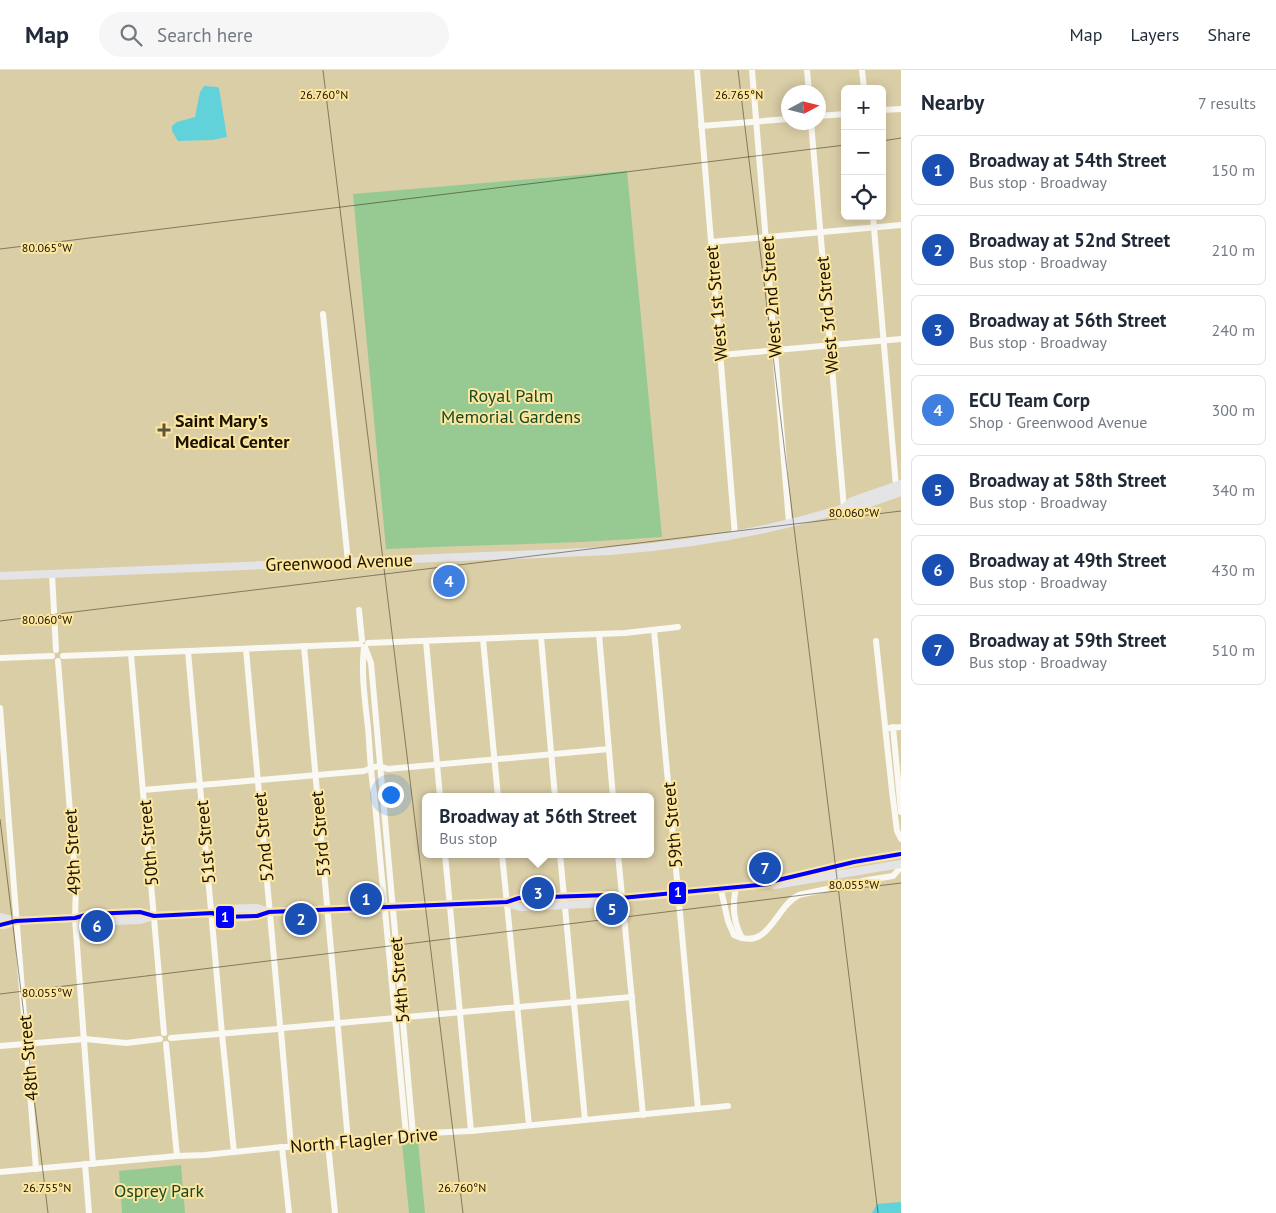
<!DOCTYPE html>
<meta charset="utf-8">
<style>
:root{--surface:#fff;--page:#f6f6f7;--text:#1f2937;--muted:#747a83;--line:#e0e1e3;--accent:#ea580c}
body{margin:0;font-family:"PT Sans",sans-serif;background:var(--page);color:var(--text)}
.controls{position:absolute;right:15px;top:15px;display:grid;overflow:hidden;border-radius:8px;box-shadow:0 2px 12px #0003}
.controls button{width:45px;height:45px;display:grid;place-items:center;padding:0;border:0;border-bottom:1px solid var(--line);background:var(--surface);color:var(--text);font:25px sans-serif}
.compass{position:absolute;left:781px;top:15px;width:45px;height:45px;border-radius:50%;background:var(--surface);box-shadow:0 2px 12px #0003;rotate:83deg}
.you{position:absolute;left:390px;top:724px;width:18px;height:18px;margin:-12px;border:4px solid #fff;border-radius:50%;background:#1a73e8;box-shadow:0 0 0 8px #1a73e833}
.badge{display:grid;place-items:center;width:32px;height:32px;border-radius:50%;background:var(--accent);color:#fff;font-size:16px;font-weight:700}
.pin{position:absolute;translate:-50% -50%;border:2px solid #fff;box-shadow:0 1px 5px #0006}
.popup{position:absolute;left:422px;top:723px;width:232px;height:65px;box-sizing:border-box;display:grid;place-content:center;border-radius:8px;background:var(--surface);filter:drop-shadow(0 1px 4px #0005);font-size:16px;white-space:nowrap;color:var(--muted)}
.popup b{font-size:19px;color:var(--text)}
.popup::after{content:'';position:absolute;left:50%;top:100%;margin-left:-10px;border:10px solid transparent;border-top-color:var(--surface)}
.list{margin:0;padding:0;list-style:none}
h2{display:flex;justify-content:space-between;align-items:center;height:65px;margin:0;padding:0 20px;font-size:21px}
h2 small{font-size:16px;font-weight:400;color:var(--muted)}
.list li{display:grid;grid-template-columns:32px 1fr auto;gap:15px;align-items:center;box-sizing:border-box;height:70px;margin:0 10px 10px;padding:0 10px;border:1px solid var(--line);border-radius:8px}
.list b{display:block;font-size:19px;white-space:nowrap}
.list p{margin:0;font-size:16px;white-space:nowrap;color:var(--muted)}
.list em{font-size:16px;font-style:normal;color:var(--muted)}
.icon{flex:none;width:28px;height:28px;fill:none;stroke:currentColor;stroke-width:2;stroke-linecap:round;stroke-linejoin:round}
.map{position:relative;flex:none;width:901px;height:1143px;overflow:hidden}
header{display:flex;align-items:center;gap:30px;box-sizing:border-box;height:70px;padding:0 25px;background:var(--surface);border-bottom:1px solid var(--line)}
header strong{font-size:24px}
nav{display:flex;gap:28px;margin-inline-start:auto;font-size:18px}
.search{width:350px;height:45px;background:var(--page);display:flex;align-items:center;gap:12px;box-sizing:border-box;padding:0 18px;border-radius:28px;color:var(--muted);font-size:19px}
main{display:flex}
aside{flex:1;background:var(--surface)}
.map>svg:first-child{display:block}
.green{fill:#96ca92}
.water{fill:#62d2da}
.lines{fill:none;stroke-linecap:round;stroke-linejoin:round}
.minor{stroke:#f9f8f2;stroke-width:6}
.major{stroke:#e4e4e7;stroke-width:8}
.bus-1-casing{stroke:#fde69e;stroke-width:8}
.bus-1{stroke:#00f;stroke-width:4}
.ticks{fill:none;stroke:#1a1200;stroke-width:1;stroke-opacity:0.45}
.poi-dot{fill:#5d543a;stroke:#fde69e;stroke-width:2}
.labels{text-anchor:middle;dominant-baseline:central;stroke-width:4;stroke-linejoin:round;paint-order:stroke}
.street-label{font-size:18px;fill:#1a1200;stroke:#fde69e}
.park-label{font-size:18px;fill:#154827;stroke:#fde69e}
.poi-label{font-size:18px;font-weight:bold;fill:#1a1200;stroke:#fde69e;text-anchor:start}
.ticks-label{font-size:12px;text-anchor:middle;fill:#1a1200;stroke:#fde69e;stroke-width:4;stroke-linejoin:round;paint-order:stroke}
.line-badge{stroke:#fde69e;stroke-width:2}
.badge-label{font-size:14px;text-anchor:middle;font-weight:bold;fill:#fff}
</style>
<header>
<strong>Map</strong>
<div class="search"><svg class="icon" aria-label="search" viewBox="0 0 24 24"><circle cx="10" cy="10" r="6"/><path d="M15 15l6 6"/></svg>Search here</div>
<nav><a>Map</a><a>Layers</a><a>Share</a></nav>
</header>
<main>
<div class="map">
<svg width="901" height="1143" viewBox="0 0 901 1143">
<rect width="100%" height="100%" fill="#dacea7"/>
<g class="green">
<path d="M627,101L662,467C570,474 478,475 386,479L353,124Z"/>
<polygon points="418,1071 425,1143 409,1143 402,1073"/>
<polygon points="181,1095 185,1143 122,1143 119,1101"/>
</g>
<g class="water">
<polygon points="204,16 217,17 219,18 227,67 212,70 178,71 172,61 172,56 177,52 195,47 200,22"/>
<polygon points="901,1132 901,1143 872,1143 877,1134"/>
</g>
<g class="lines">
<g class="minor">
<polyline points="697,0 735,465"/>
<polyline points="752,0 789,453"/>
<polyline points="807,0 809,22"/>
<polyline points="862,0 864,19"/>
<polyline points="882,40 901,39"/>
<polyline points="818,46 845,44"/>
<polyline points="811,52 844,438"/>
<polyline points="701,56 788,49"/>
<polyline points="873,146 896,416"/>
<polyline points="711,172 901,155"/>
<polyline points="323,244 348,492"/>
<polyline points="721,285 901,269"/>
<polyline points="52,504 56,580"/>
<polyline points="359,540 362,570"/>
<polyline points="654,560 698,1039"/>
<polyline points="599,564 613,727"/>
<polyline points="541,567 555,727"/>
<polyline points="483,569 498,727"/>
<polyline points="426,571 440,727"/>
<polyline points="876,571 892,721 897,761 901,769"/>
<polyline points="368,573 625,563 678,557"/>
<polyline points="304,576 348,1071"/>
<path d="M364,577C361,604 365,631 368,658C370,680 370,701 374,723L406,1064"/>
<polyline points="365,577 371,593 413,1064"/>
<polyline points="246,579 280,955"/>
<polyline points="188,581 222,964 234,1082"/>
<polyline points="131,584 164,963"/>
<polyline points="63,586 360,574"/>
<polyline points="0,588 52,586"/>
<polyline points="58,591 76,817 75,848 93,1094"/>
<polyline points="0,638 36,1099"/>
<polyline points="893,657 901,742"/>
<polyline points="889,658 901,657"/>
<path d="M143,720L364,701C376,697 374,694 388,699L609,679"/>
<polyline points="445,784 471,1061"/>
<polyline points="502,784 529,1055"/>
<polyline points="560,784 585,1050"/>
<polyline points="618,784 643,1045"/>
<path d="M736,818C732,835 734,853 742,868"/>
<path d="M721,820L728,851L734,865C770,882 774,837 799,825L868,810L893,806L901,797"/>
<polyline points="283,958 632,927"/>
<polyline points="281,961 291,1077"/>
<polyline points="171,968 278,959"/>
<polyline points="166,974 177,1086"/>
<polyline points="0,976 85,969 126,973 160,969"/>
<polyline points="328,1074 335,1143"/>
<polyline points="282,1077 289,1143"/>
<polyline points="85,1094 89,1143"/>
<polyline points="0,1102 177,1086 205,1085 282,1077 304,1077 406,1064 471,1061 728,1036"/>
</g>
<g class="major">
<polyline points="844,438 852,431 901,414"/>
<path d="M0,506L610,481C690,475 768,462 844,438H856L901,422"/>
<polyline points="775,815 901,794"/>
<polyline points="507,833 520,837 608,833 621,828"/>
<path d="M212,843C230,850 251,848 269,842L507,832L519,828L608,825L621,828L649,826L769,814L774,811L854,792L901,784"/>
<polyline points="0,847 16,851"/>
<polyline points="75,848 89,852 140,850 154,846 212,843 222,839 257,838 269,842"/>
<polyline points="0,855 5,855 16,851 75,848 89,844 140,842 154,846"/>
</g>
<defs>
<polyline id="bus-1" points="0,855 16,851 75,848 89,844 140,842 154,846 212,843 223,847 257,846 269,842 507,832 519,828 608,825 621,828 769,814 774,811 854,792 901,784"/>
</defs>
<use href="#bus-1" class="bus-1-casing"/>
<use href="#bus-1" class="bus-1"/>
</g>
<path class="ticks" d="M323,0L463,1143M738,0L878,1143M882,71L901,68M0,179L845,75M0,551L901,441M0,749L48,1143M0,924L901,813"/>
<path class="poi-dot" d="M161.5 352.5h5v5h5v5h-5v5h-5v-5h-5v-5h5z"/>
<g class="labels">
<g class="street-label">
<text transform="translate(771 227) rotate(-94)">West 2nd Street</text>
<text transform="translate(716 233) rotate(-95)">West 1st Street</text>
<text transform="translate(827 245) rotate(-95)">West 3rd Street</text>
<text transform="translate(339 492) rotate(-2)">Greenwood Avenue</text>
<text transform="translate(672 755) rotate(-95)">59th Street</text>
<text transform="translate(320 764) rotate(-95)">53rd Street</text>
<text transform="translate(263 767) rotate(-95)">52nd Street</text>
<text transform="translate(205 772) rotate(-95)">51st Street</text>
<text transform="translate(148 773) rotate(-95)">50th Street</text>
<text transform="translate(72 782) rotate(-93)">49th Street</text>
<text transform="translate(399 910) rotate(-95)">54th Street</text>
<text transform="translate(28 988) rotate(-95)">48th Street</text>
<text transform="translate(364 1070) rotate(-5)">North Flagler Drive</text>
</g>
<g class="park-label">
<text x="511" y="325">Royal Palm<tspan x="511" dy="21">Memorial Gardens</tspan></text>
<text x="159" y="1120">Osprey Park</text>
</g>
<g class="poi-label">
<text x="175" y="350">Saint Mary's<tspan x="175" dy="21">Medical Center</tspan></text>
</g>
</g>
<g class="ticks-label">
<text x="324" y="29">26.760°N</text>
<text x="739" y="29">26.765°N</text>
<text x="47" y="182">80.065°W</text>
<text x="854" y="447">80.060°W</text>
<text x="47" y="554">80.060°W</text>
<text x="854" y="819">80.055°W</text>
<text x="47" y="927">80.055°W</text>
<text x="47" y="1122">26.755°N</text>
<text x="462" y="1122">26.760°N</text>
</g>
<g class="line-badge">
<rect x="668" y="811" width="19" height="24" rx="5" fill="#00f"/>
<rect x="215" y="835" width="20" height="24" rx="5" fill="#00f"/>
</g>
<g class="badge-label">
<text x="678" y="827">1</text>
<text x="225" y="852">1</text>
</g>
</svg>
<div class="controls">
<button>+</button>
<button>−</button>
<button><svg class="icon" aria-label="locate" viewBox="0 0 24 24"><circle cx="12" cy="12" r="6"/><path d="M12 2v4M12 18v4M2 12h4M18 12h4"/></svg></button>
</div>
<svg class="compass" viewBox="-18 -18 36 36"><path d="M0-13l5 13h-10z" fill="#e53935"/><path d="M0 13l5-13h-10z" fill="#747a83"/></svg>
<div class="you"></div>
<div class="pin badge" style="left:366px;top:829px;background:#1a4fb4">1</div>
<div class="pin badge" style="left:301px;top:849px;background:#1a4fb4">2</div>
<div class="pin badge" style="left:538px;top:823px;background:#1a4fb4">3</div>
<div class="popup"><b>Broadway at 56th Street</b>Bus stop</div>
<div class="pin badge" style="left:449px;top:511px;background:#3f7fe0">4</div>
<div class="pin badge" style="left:612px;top:839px;background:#1a4fb4">5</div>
<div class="pin badge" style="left:97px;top:856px;background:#1a4fb4">6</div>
<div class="pin badge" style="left:765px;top:798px;background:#1a4fb4">7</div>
</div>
<aside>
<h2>Nearby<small>7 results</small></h2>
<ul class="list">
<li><span class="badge" style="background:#1a4fb4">1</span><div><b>Broadway at 54th Street</b><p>Bus stop · Broadway</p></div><em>150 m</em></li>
<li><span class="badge" style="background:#1a4fb4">2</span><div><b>Broadway at 52nd Street</b><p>Bus stop · Broadway</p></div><em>210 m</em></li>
<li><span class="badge" style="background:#1a4fb4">3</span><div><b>Broadway at 56th Street</b><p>Bus stop · Broadway</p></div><em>240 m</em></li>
<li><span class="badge" style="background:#3f7fe0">4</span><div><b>ECU Team Corp</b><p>Shop · Greenwood Avenue</p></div><em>300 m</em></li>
<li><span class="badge" style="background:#1a4fb4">5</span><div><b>Broadway at 58th Street</b><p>Bus stop · Broadway</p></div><em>340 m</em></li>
<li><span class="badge" style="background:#1a4fb4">6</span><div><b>Broadway at 49th Street</b><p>Bus stop · Broadway</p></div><em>430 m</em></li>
<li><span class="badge" style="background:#1a4fb4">7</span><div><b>Broadway at 59th Street</b><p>Bus stop · Broadway</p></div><em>510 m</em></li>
</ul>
</aside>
</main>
